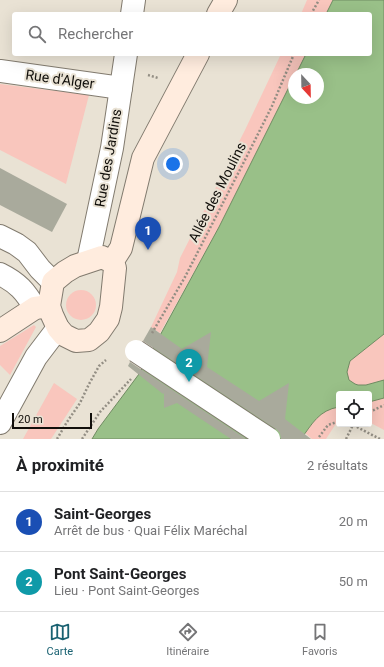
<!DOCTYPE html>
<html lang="fr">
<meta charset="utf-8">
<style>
:root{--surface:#fff;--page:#f2f2f2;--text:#202124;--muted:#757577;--line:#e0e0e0;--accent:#196171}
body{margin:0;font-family:Roboto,sans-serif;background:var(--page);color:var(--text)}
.controls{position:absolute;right:12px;bottom:12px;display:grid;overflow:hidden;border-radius:4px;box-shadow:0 4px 16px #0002}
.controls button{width:36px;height:36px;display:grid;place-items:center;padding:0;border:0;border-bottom:1px solid var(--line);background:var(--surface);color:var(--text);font:20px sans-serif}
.compass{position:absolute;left:288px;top:68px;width:36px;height:36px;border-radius:50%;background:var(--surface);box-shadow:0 4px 16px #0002;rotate:158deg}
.scale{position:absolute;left:12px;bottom:10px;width:80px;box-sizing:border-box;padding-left:4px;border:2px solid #110f0b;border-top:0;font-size:11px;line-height:14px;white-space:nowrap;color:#110f0b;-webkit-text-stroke:3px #e9e2d4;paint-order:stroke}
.you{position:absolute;left:173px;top:164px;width:14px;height:14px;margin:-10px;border:3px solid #fff;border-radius:50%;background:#1a73e8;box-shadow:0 0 0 6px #1a73e833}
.badge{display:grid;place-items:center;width:26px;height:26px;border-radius:50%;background:var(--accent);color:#fff;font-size:13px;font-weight:700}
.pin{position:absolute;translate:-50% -33px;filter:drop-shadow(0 1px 2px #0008)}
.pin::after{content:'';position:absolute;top:21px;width:14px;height:12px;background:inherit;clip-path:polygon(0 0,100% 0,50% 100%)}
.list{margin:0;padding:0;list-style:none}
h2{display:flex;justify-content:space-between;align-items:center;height:52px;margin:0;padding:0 16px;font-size:17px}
h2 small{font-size:13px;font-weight:400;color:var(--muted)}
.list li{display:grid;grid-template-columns:26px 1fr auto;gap:12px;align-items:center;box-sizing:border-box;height:60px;padding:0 16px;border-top:1px solid var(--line)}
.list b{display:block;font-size:15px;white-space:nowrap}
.list p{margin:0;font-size:13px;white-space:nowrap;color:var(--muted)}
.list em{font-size:13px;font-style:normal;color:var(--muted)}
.icon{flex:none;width:22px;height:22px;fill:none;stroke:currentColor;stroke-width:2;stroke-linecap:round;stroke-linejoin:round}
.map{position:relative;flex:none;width:384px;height:439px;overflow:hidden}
.search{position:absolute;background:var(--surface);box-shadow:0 4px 16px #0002;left:12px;right:12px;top:12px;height:44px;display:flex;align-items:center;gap:10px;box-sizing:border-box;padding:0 14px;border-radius:4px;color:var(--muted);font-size:15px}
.sheet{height:172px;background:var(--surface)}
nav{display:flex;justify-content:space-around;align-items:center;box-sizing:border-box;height:56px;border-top:1px solid var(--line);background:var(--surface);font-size:11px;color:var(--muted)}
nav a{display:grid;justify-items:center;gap:2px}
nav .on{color:var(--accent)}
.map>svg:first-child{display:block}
.green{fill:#f9c6bd}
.water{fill:#99c088;stroke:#708b62}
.building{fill:#a9aa9c}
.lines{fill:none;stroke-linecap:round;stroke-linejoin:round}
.street-casing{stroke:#827b6f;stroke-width:24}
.secondary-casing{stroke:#827b6f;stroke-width:24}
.path{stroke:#938e84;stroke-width:2.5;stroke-dasharray:2 2;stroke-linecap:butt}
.street{stroke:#fff;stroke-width:22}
.secondary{stroke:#ffecde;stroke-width:22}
.street-bridge-casing{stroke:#827b6f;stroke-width:24;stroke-linecap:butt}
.street-bridge{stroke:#fff;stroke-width:22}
.labels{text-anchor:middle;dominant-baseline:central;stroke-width:4;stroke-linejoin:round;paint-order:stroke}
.street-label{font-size:14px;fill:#110f0b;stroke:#e9e2d4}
</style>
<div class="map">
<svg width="384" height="439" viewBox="0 0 384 439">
<rect width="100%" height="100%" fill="#e9e2d4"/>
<g class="green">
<polygon points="307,0 333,0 326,14 301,14"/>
<polygon points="281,54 306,54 296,74 294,74 294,77 219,227 160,333 151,327 177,272 180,258 245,130"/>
<polygon points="0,84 89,95 66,184 0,150"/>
<circle cx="81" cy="305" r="15"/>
<polygon points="34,325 36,327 10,375 0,365 0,346"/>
<polygon points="384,334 384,430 369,422 369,394 339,394 339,419 326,439 312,439 305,433 317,417 350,361"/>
<polygon points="54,383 77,399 51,439 23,439"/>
</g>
<path class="water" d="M333,0H384V334L350,361L347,372L349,380L355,384L358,385H366L384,380V398L369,402V394H339V407C319,410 312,424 301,439H92L98,429L139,374L219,227L294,77V98H318V74H296L306,54H370V14H326Z"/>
<g class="building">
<polygon points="0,168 67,204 52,232 0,205"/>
<polygon points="151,327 182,349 211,332 207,367 259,401 289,383 285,419 311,439 281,439 280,433 276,429 143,341"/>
<polygon points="130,362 246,439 231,439 177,403 164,408 164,393 163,394 128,366"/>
</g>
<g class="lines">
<defs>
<g id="street">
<polyline points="132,14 134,0"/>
<polyline points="0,71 121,88"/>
<polyline points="0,236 16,244 27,252 40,269 53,282"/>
<polyline points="88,261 112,148 126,54"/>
<path d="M0,274C18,283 25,291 35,308"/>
<polyline points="0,423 36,357 58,328"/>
</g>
<g id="secondary">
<polyline points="218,14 226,0"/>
<polygon points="102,257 112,262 115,268 111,307 108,319 99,332 89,340 76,341 64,335 58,328 52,315 49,306 53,282 65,272 75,266"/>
<polyline points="112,262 121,248 143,158 198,54"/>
<polyline points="0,331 35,308 49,306"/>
</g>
</defs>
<use href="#street" class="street-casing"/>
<use href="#secondary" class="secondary-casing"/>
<g class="path">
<polyline points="311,14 319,0"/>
<polyline points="148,75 158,78"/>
<polyline points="152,333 185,277 247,156 272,106 294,54"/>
<polyline points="369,411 374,410 384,405"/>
<polyline points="319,437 328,425 337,422"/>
<polyline points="57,439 67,422 80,403 89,384 99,366 106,360"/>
<polyline points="82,439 100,412 131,379"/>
<polyline points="346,439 353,425 380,439"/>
</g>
<use href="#street" class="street"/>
<use href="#secondary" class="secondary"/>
<defs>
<polyline id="street-bridge" points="136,351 269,439"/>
</defs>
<use href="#street-bridge" class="street-bridge-casing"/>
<use href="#street-bridge" class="street-bridge"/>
</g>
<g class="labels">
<g class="street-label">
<text transform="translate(60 79) rotate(8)">Rue d'Alger</text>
<text transform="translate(108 158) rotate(-80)">Rue des Jardins</text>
<text transform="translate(217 192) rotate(-63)">Allée des Moulins</text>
</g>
</g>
</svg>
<div class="controls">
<button><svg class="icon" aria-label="locate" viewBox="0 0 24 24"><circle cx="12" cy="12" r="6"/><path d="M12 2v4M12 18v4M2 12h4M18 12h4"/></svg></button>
</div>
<svg class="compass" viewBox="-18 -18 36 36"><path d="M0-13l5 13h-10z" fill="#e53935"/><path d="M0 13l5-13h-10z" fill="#757577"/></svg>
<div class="scale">20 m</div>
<div class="you"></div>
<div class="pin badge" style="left:148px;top:250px;background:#1a4fb4">1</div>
<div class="pin badge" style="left:189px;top:382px;background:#0f9aa8">2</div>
<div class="search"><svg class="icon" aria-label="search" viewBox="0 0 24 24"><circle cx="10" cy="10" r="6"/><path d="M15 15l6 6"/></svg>Rechercher</div>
</div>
<section class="sheet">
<h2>À proximité<small>2 résultats</small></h2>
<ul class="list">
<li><span class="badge" style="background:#1a4fb4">1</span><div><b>Saint-Georges</b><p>Arrêt de bus · Quai Félix Maréchal</p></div><em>20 m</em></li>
<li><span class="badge" style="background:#0f9aa8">2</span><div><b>Pont Saint-Georges</b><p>Lieu · Pont Saint-Georges</p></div><em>50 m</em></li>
</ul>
</section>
<nav>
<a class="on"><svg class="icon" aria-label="map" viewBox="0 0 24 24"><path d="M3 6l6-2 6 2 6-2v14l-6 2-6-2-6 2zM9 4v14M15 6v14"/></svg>Carte</a>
<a><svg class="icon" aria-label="directions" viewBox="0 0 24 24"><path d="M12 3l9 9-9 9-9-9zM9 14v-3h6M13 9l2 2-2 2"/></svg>Itinéraire</a>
<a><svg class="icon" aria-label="saved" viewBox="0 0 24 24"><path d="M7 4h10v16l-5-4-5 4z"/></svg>Favoris</a>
</nav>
